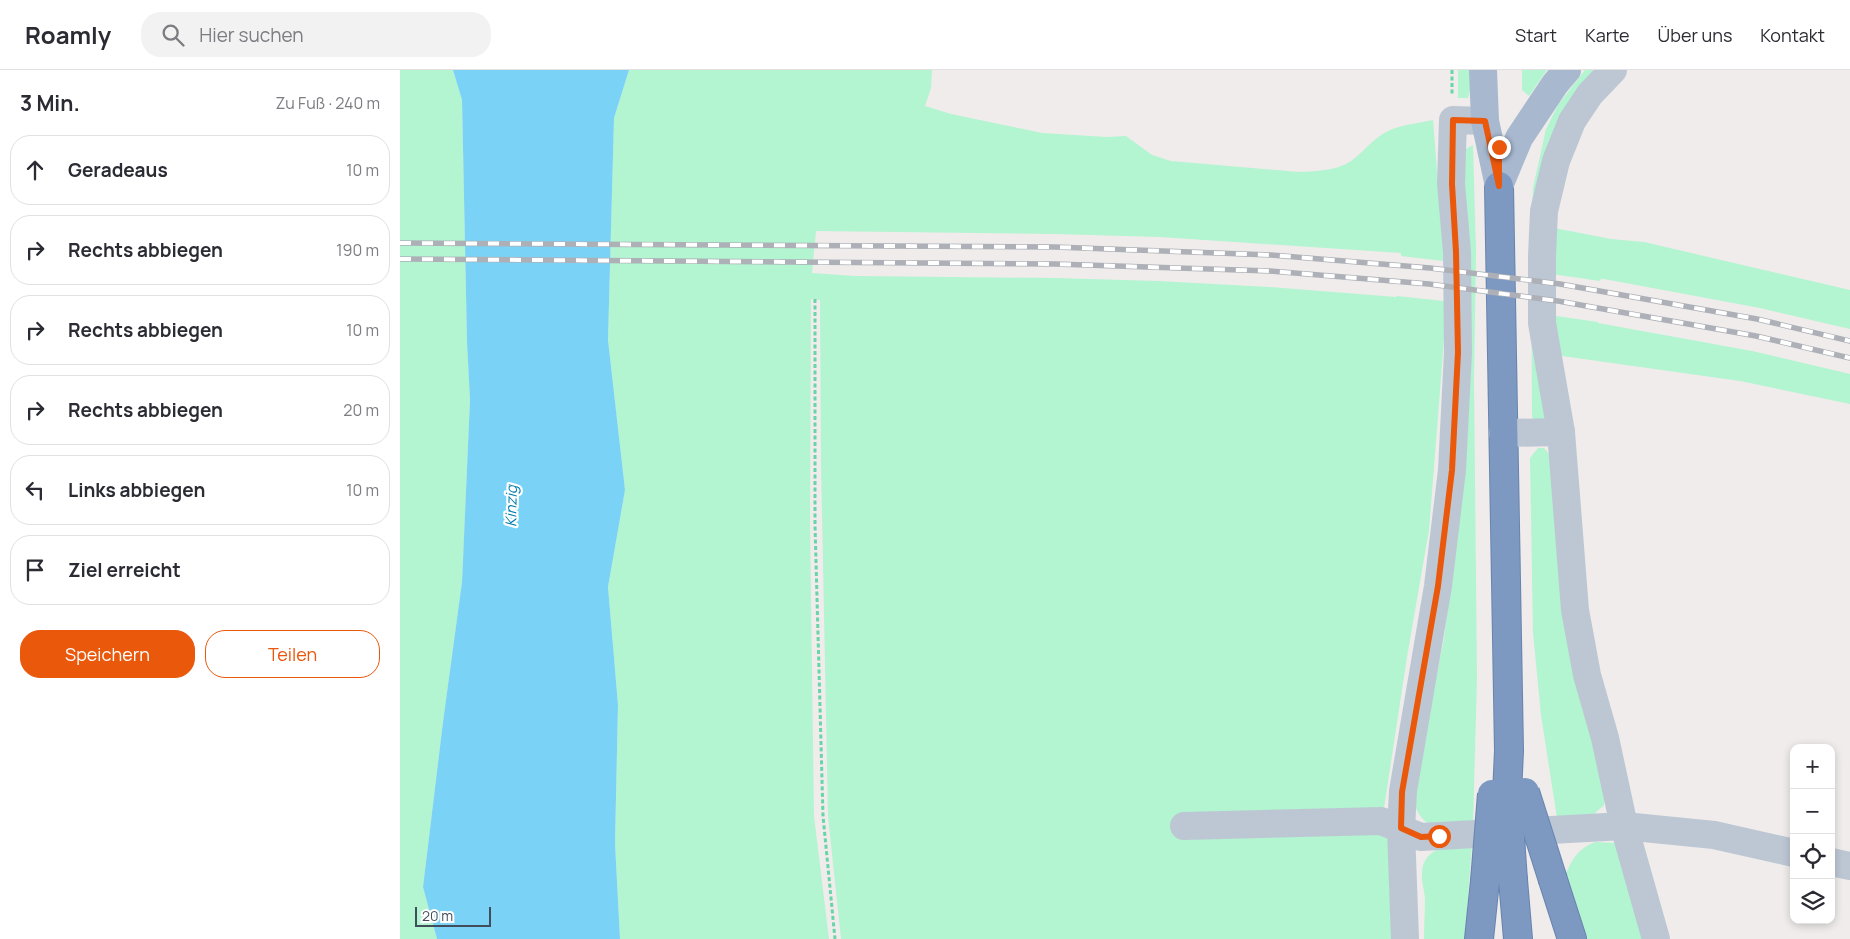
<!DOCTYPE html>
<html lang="de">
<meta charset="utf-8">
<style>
:root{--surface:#fff;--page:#f2f2f3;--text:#2b2b33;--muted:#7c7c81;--line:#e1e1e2;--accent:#ea580c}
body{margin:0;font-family:Manrope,sans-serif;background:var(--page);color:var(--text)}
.controls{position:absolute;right:15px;bottom:15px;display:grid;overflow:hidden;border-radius:10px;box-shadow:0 2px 8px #0003}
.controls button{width:45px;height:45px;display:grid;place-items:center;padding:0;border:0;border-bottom:1px solid var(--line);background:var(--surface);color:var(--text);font:25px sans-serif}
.scale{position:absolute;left:15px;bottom:12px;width:76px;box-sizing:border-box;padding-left:5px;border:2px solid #424d5b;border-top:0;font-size:14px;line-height:18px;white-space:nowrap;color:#424d5b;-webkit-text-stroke:4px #fff;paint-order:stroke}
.stop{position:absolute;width:15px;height:15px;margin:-11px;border:4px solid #ea580c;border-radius:50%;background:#fff}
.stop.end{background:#ea580c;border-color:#fff;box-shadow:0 1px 5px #0008}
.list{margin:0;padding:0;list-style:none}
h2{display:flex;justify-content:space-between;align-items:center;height:65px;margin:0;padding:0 20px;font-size:21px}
h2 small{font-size:16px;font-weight:400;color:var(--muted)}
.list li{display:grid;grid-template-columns:32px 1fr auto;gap:15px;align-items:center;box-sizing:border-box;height:70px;margin:0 10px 10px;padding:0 10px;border:1px solid var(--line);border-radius:20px}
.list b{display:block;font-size:19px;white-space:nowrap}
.list em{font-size:16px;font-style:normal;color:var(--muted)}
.actions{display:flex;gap:10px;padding:15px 20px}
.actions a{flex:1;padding:11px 0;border:1px solid var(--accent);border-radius:20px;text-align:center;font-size:18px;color:var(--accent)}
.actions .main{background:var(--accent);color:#fff}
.icon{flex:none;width:28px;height:28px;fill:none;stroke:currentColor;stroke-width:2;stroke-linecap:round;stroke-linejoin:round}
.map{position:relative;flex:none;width:1450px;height:869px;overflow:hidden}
header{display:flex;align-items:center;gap:30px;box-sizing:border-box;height:70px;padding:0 25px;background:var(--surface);border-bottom:1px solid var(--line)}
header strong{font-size:24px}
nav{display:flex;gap:28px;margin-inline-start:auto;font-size:18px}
.search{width:350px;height:45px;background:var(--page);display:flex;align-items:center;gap:12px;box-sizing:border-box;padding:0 18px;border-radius:20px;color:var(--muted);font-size:19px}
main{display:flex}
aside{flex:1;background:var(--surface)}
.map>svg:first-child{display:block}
.green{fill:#b3f4d1}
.water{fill:#7ad3f6}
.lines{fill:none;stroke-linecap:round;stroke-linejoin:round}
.highway-casing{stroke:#6884ae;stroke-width:30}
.path{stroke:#67d5a7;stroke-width:3;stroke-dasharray:4 2.5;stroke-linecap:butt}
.minor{stroke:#bdc7d4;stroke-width:28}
.major{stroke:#a7b8cf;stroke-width:28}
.highway{stroke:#7d99c2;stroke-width:28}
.rail-casing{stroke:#adb0b7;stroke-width:5.5}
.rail{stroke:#fff;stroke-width:4;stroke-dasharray:11;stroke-linecap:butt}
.highway-bridge-casing{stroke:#6884ae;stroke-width:30;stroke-linecap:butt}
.highway-bridge{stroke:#7d99c2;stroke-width:28}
.route{stroke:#ea580c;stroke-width:6}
.labels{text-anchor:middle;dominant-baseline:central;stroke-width:4.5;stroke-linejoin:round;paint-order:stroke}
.water-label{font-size:15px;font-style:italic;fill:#007eb0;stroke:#fff}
</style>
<header>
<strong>Roamly</strong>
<div class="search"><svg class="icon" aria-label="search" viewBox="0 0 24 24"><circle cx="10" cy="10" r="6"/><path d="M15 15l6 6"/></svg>Hier suchen</div>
<nav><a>Start</a><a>Karte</a><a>Über uns</a><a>Kontakt</a></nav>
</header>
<main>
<aside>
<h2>3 Min.<small>Zu Fuß · 240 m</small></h2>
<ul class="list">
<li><svg class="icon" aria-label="ahead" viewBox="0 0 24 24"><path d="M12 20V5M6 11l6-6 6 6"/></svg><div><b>Geradeaus</b></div><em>10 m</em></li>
<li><svg class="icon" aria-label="right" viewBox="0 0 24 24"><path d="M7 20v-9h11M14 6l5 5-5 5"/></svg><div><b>Rechts abbiegen</b></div><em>190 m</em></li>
<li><svg class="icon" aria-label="right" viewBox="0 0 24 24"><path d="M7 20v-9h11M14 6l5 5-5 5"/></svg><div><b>Rechts abbiegen</b></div><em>10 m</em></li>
<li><svg class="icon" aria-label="right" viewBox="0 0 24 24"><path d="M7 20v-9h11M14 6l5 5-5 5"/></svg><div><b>Rechts abbiegen</b></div><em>20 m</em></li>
<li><svg class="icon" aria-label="left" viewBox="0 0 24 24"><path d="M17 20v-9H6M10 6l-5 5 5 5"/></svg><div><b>Links abbiegen</b></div><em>10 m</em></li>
<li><svg class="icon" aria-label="arrive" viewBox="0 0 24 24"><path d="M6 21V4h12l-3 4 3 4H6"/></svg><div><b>Ziel erreicht</b></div></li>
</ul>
<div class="actions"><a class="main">Speichern</a><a>Teilen</a></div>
</aside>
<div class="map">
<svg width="1450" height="869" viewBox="0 0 1450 869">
<rect width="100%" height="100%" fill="#efeceb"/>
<g class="green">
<polygon points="0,0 53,0 62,30 67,272 70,330 62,512 43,652 23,817 37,869 0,869"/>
<path d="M229,0H532L531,18L525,36L551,44L642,63L706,67L726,66L752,85L771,91L899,102C917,101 940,101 955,88C966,79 974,68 988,61C999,55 1020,53 1033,50L1044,191L1001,186V183L760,167L655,164L416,161L412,203L455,206L655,208L758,211L869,217L996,227L997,226L1044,231V270L1029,460L1007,587L981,758L992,777L995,869H441L428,746L421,393L420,230L411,229L410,455L414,746L429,869H220L215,773L218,635L208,517L225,420L208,270L214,48Z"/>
<polygon points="1058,0 1073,0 1073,8 1068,28 1058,28"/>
<polygon points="1122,0 1147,0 1129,26 1122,20"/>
<polygon points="1185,0 1193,0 1151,89 1149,348 1135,351 1132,347 1131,158 1133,118 1146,59 1158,35"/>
<path d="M1073,75L1076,182L1074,310L1077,609L1073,754L1027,753C1011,738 1015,731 1016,710L1044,568L1058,460V123L1066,79Z"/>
<polygon points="1149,157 1211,169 1244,172 1450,220 1450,259 1360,238 1204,209 1201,209 1200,211 1145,203"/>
<polygon points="1149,245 1198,252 1198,253 1352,281 1450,304 1450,334 1340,311 1155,285"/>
<polygon points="1138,378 1144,378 1153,389 1206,719 1204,735 1193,745 1157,748 1141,645 1133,563 1130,388"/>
<path d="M1195,772L1220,773L1251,869H1185L1164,808C1172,790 1176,780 1195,772Z"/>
<path d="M1072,773L1065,869H1024C1024,856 1025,843 1025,830C1025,821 1021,812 1022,803C1023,776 1052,775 1072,773Z"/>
</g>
<polygon class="water" points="53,0 229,0 214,48 208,270 225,420 208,517 218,635 215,773 220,869 37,869 23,817 43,652 62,512 70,330 67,272 62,30"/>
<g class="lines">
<defs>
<g id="highway">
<polyline points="1099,116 1109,681 1107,724"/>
<polyline points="1113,810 1118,869"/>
<polyline points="1153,810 1172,869"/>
<polyline points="1079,869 1085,811"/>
</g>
</defs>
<use href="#highway" class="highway-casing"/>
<g class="path">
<polyline points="1052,0 1052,24"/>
<polyline points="415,229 415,455 423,746 435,869"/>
</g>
<g class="minor">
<polyline points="1213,0 1190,24 1172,51 1156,91 1144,141 1142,186 1142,253 1161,362 1175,540 1187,605 1205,668 1224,756 1256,869"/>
<polyline points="1103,363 1161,362"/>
<polyline points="784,756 981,751 1021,767 1224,756 1314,765 1394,783"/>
<polyline points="1431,792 1450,796"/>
<polyline points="1005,869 1001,759 1003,721 1038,516 1052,400 1058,282 1057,182 1051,114 1053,50 1085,51"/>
</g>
<g class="major">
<polyline points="1083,0 1085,51 1099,116"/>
<polyline points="1099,116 1119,68 1155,14 1167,0"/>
</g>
<use href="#highway" class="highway"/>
<defs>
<g id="rail">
<polyline points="0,173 655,177 871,185 1030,198 1160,214 1357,249 1450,271"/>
<polyline points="0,189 655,194 870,201 1029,214 1158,231 1356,266 1450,288"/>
</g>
</defs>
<use href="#rail" class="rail-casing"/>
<use href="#rail" class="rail"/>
<defs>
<g id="highway-bridge">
<polyline points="1125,722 1153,810"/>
<polyline points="1107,724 1113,810"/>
<polyline points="1085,811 1092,724"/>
</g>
</defs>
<use href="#highway-bridge" class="highway-bridge-casing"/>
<use href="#highway-bridge" class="highway-bridge"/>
</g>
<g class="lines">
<polyline class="route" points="1039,766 1021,767 1001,758 1002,722 1038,516 1052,400 1058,282 1056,182 1052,114 1053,50 1085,51 1099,116 1099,77"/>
</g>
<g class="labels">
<g class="water-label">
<text transform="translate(111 436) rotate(-89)">Kinzig</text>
</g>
</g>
</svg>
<div class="controls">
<button>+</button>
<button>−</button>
<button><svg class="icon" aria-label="locate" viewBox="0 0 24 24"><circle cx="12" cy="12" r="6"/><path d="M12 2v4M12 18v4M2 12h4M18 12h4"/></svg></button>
<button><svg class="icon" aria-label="layers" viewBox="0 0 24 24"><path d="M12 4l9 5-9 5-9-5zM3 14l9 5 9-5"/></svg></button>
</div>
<div class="scale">20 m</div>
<div class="stop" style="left:1039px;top:766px"></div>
<div class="stop end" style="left:1099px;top:77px"></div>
</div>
</main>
